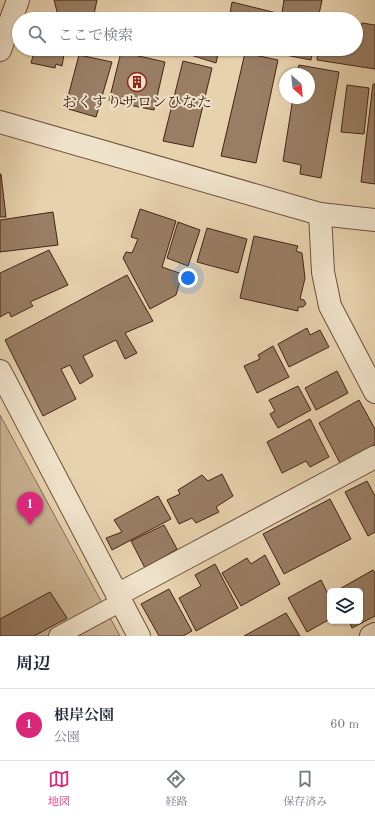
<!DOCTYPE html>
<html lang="ja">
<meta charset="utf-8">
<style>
:root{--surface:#fff;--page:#f2f2f3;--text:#1f2937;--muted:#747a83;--line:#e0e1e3;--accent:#db2777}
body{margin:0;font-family:"Old Standard TT","Noto Serif JP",serif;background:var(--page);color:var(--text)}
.controls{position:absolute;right:12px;bottom:12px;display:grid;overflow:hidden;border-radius:6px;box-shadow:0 1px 3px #0004}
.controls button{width:36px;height:36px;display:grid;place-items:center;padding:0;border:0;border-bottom:1px solid var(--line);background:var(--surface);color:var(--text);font:20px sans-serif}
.compass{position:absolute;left:279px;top:68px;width:36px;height:36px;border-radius:50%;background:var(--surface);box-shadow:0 1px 3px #0004;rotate:153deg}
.you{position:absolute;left:188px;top:278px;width:14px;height:14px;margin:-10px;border:3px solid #fff;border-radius:50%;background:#1a73e8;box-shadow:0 0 0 6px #1a73e833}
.badge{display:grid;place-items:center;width:26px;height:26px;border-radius:50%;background:var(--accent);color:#fff;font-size:13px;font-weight:700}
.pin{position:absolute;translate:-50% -33px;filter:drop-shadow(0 1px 2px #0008)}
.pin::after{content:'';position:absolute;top:21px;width:14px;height:12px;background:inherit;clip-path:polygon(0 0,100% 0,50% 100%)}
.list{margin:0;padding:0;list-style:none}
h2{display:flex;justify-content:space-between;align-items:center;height:52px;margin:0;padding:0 16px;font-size:17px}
h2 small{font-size:13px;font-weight:400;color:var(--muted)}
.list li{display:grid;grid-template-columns:26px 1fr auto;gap:12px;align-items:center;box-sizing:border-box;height:72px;padding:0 16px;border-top:1px solid var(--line)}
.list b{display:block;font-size:15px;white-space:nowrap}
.list p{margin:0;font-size:13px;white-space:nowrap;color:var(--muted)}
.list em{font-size:13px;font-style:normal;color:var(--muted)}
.icon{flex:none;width:22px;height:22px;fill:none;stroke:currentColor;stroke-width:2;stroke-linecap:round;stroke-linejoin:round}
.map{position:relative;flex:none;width:375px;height:636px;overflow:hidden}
.search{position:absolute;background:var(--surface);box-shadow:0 1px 3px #0004;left:12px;right:12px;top:12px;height:44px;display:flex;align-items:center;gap:10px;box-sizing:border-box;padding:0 14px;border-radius:22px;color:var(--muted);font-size:15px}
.sheet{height:124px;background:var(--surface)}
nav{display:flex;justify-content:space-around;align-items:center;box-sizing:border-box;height:56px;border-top:1px solid var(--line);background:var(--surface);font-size:11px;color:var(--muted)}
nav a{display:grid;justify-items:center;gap:2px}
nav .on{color:var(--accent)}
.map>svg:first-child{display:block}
.green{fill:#cbb494;stroke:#886c55}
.building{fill:#997e65;stroke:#442416}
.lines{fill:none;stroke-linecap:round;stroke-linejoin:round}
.service-casing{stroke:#6d503c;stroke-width:20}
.minor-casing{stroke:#6d503c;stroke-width:24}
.tertiary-casing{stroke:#6d503c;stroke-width:24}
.service{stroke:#efe2ca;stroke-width:18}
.minor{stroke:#efe2ca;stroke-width:22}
.tertiary{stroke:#efe2ca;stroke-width:22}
.labels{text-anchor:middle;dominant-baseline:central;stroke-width:4;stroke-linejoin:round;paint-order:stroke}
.poi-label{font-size:15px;fill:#442416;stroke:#efe2ca}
</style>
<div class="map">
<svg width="375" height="636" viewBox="0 0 375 636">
<rect width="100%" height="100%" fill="#e7d2ae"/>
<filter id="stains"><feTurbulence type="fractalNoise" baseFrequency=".005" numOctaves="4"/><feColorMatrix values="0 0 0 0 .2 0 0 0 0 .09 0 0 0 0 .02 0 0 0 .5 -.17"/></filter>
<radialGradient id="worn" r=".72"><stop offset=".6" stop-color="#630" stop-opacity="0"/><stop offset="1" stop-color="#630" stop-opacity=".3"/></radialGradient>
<polygon class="green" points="0,415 120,636 0,636"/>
<g class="building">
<polygon points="54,0 97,0 93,19 59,19"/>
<polygon points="284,0 322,0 318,19 281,19"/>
<polygon points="232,2 281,14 280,19 229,19"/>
<polygon points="362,23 375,25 375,69 317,60 318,49 356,49 356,32 360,32"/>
<polygon points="35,49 65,49 62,66 56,64 55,68 31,63"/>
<polygon points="69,49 93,49 91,53"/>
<polygon points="179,49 219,49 216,63 178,51"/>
<polygon points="276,49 313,49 311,60 275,53"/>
<polygon points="121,52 165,62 154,110 109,101"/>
<polygon points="245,53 278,60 256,163 221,156"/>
<polygon points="79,55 112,62 96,117 65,108"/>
<polygon points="183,61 212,68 193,147 163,141"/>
<polygon points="299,65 339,72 321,178 300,174 301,165 283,161 293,98 309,98 309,74 297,74"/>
<polygon points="373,84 375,84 375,184 361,182"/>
<polygon points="347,85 369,88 364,134 341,132"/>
<polygon points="0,174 1,174 6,217 0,217"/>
<polygon points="140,209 176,221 162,267 182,274 176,295 150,309 123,258 126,252 132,253 138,239 131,237"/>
<polygon points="53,212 58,245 0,252 0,220"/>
<polygon points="178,222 200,230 188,266 167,258"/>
<polygon points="207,228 247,239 238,273 197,262"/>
<polygon points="254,236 298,246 296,251 302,253 305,278 300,299 304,300 306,304 303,307 298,307 298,311 240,298"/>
<polygon points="49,250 68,285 30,302 33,306 11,317 9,312 0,317 0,273"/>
<polygon points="127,275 153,321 125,333 137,353 125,359 116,340 83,356 93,376 80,384 70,365 61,369 76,399 43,416 5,340"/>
<polygon points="307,328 310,335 320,330 329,347 289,367 278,344"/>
<polygon points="273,346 289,377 257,393 244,366 260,359 258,355"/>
<polygon points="337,371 348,393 316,410 305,388"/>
<polygon points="298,386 311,410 278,428 270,414 275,411 269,400"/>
<polygon points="359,400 375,429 375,444 340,463 319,423"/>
<polygon points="310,419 329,457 310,467 306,461 282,473 267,442"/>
<polygon points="222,474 233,496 216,507 219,512 196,523 192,518 179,524 167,500 180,494 178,490 202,475 208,481"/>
<polygon points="367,481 375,496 375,532 368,536 345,492"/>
<polygon points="158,496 171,519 112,550 106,538 122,532 114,520"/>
<polygon points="330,499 351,539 284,574 263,534"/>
<polygon points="164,525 177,549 145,568 131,541"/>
<polygon points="265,555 280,584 241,606 222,573 247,558 251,564"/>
<polygon points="215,564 238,608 196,631 179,598 201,586 195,575"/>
<polygon points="373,570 375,573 375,616 352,628 349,621 360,621 360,591 336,591"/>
<polygon points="321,580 330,598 330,619 307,632 288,598"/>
<polygon points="169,589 192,631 183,636 159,636 141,604"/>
<polygon points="50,592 67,618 34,636 0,636 0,619"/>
<polygon points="286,613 300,636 244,636"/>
</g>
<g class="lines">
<defs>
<polyline id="service" points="58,636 121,602"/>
<g id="minor">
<polyline points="0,50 18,0"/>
<polyline points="320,214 323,272 330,306 375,392"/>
<polyline points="0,371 139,636"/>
<polyline points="117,595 375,457"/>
<polyline points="371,636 375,634"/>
</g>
<polyline id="tertiary" points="0,122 320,214 375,220"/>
</defs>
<use href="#service" class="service-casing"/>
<use href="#minor" class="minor-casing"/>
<use href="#tertiary" class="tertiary-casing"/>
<use href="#service" class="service"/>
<use href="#minor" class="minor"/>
<use href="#tertiary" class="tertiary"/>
</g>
<defs>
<symbol id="building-ring" viewBox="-11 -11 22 22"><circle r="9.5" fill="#efe2ca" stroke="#8f2418" stroke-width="1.5"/><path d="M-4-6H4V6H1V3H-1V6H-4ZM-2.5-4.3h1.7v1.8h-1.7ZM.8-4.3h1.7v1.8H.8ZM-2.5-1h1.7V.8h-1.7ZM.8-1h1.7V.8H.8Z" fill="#8f2418"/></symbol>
</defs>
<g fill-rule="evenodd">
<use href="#building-ring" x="126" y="71" width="22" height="22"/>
</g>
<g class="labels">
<g class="poi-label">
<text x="137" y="103">おくすりサロンひなた</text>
</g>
</g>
<rect width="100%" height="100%" filter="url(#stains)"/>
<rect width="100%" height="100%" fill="url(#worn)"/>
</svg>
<div class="controls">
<button><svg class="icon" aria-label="layers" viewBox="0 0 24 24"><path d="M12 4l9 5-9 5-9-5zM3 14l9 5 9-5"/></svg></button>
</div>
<svg class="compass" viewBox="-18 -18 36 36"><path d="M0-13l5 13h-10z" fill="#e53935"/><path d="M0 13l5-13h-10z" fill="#747a83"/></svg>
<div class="you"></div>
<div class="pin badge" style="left:30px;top:525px">1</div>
<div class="search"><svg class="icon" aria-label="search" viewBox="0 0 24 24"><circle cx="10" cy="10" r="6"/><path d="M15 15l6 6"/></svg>ここで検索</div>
</div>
<section class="sheet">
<h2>周辺<small></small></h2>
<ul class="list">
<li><span class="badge">1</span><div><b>根岸公園</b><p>公園</p></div><em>60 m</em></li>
</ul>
</section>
<nav>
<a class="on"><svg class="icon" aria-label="map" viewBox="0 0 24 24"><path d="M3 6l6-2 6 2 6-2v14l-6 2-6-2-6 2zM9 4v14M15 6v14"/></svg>地図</a>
<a><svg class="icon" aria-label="directions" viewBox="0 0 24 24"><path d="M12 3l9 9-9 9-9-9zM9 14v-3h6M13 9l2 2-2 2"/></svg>経路</a>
<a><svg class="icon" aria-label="saved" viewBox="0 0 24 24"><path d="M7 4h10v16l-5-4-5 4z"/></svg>保存済み</a>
</nav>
